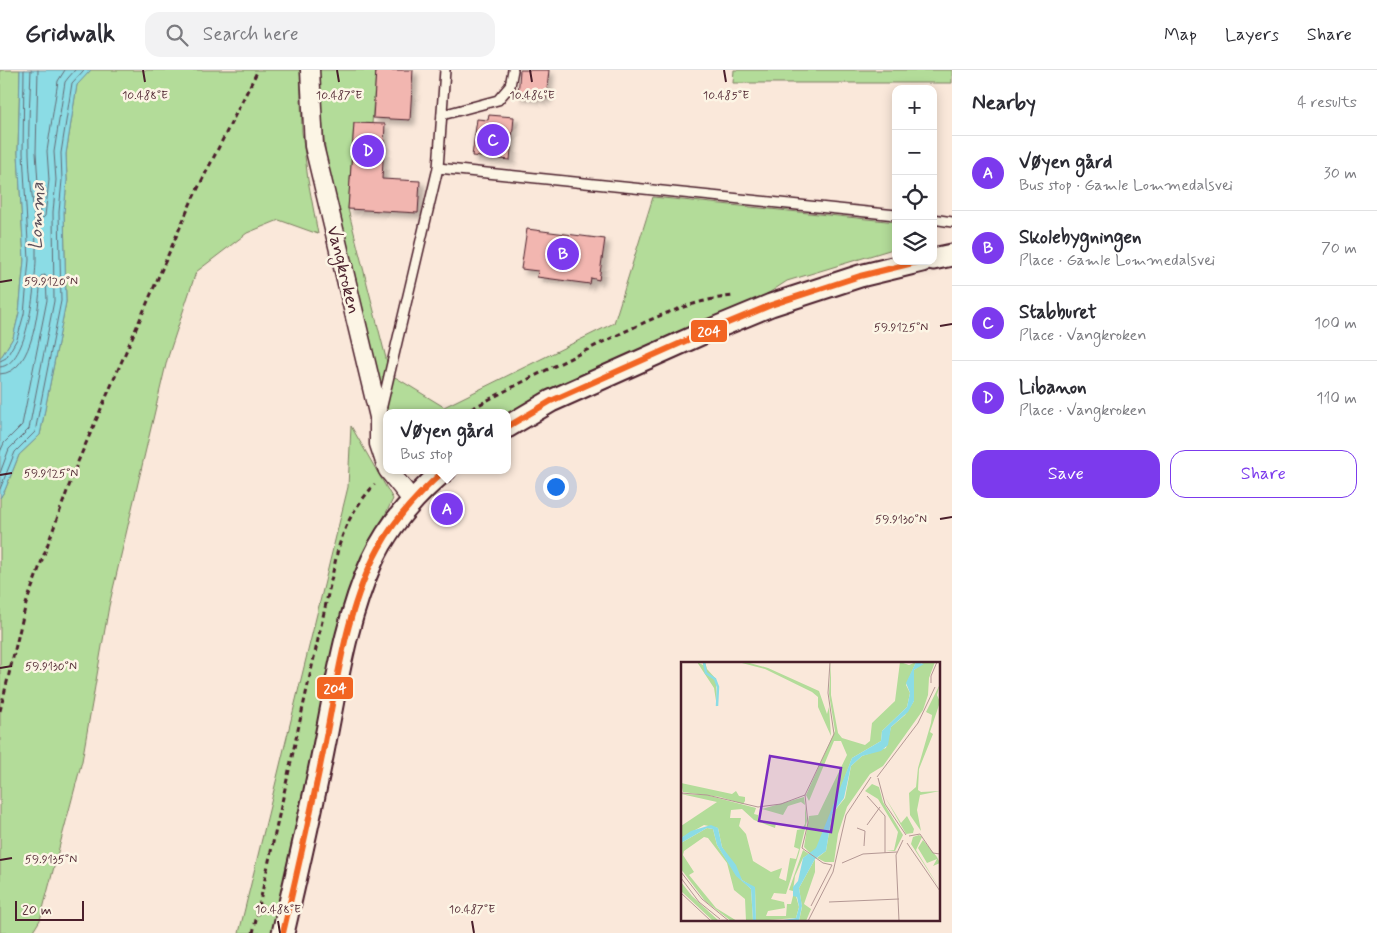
<!DOCTYPE html>
<meta charset="utf-8">
<style>
:root{--surface:#fff;--page:#f2f2f3;--text:#2b2b33;--muted:#7c7c81;--line:#e1e1e2;--accent:#7c3aed}
body{margin:0;font-family:Mynerve,sans-serif;background:var(--page);color:var(--text)}
.controls{position:absolute;right:15px;top:15px;display:grid;overflow:hidden;border-radius:10px;box-shadow:0 2px 12px #0003}
.controls button{width:45px;height:45px;display:grid;place-items:center;padding:0;border:0;border-bottom:1px solid var(--line);background:var(--surface);color:var(--text);font:25px sans-serif}
.scale{position:absolute;left:15px;bottom:12px;width:69px;box-sizing:border-box;padding-left:5px;border:2px solid #4a1f2b;border-top:0;font-size:14px;line-height:18px;white-space:nowrap;color:#4a1f2b;-webkit-text-stroke:4px #fcf5e5;paint-order:stroke}
.you{position:absolute;left:555px;top:416px;width:18px;height:18px;margin:-12px;border:4px solid #fff;border-radius:50%;background:#1a73e8;box-shadow:0 0 0 8px #1a73e833}
.badge{display:grid;place-items:center;width:32px;height:32px;border-radius:50%;background:var(--accent);color:#fff;font-size:16px;font-weight:700}
.pin{position:absolute;translate:-50% -50%;border:2px solid #fff;box-shadow:0 1px 5px #0006}
.popup{position:absolute;left:383px;top:339px;width:128px;height:65px;box-sizing:border-box;display:grid;place-content:center;border-radius:10px;background:var(--surface);filter:drop-shadow(0 1px 4px #0005);font-size:16px;white-space:nowrap;color:var(--muted)}
.popup b{font-size:19px;color:var(--text)}
.popup::after{content:'';position:absolute;left:50%;top:100%;margin-left:-10px;border:10px solid transparent;border-top-color:var(--surface)}
.list{margin:0;padding:0;list-style:none}
h2{display:flex;justify-content:space-between;align-items:center;height:65px;margin:0;padding:0 20px;font-size:21px}
h2 small{font-size:16px;font-weight:400;color:var(--muted)}
.list li{display:grid;grid-template-columns:32px 1fr auto;gap:15px;align-items:center;box-sizing:border-box;height:75px;padding:0 20px;border-top:1px solid var(--line)}
.list b{display:block;font-size:19px;white-space:nowrap}
.list p{margin:0;font-size:16px;white-space:nowrap;color:var(--muted)}
.list em{font-size:16px;font-style:normal;color:var(--muted)}
.actions{display:flex;gap:10px;padding:15px 20px}
.actions a{flex:1;padding:11px 0;border:1px solid var(--accent);border-radius:15px;text-align:center;font-size:18px;color:var(--accent)}
.actions .main{background:var(--accent);color:#fff}
.icon{flex:none;width:28px;height:28px;fill:none;stroke:currentColor;stroke-width:2;stroke-linecap:round;stroke-linejoin:round}
.map{position:relative;flex:none;width:952px;height:863px;overflow:hidden}
header{display:flex;align-items:center;gap:30px;box-sizing:border-box;height:70px;padding:0 25px;background:var(--surface);border-bottom:1px solid var(--line)}
header strong{font-size:24px}
nav{display:flex;gap:28px;margin-inline-start:auto;font-size:18px}
.search{width:350px;height:45px;background:var(--page);display:flex;align-items:center;gap:12px;box-sizing:border-box;padding:0 18px;border-radius:15px;color:var(--muted);font-size:19px}
main{display:flex}
aside{flex:1;background:var(--surface)}
.map>svg:first-child{display:block}
.green{fill:#b3dc99;stroke:#7e7e62}
.water{fill:#8bdce5;stroke:#71909b}
.lines{fill:none;stroke-linecap:round;stroke-linejoin:round}
.shore{stroke:#646b75;stroke-width:1}
.building{fill:#f2b6b0;stroke:#4a1f2b;filter:url(#shadow)}
.service-casing{stroke:#4a1f2b;stroke-width:12}
.minor-casing{stroke:#4a1f2b;stroke-width:21}
.tertiary-casing{stroke:#4a1f2b;stroke-width:25}
.path{stroke:#4a1f2b;stroke-width:3;stroke-dasharray:5 4;stroke-linecap:butt}
.service{stroke:#fcf5e5;stroke-width:9}
.minor{stroke:#fcf5e5;stroke-width:18}
.tertiary{stroke:#fcf5e5;stroke-width:21}
.bus-1-casing{stroke:#fcf5e5;stroke-width:10}
.bus-1{stroke:#f26522;stroke-width:6}
.ticks{fill:none;stroke:#4a1f2b;stroke-width:2}
.labels{text-anchor:middle;dominant-baseline:central;stroke-width:5;stroke-linejoin:round;paint-order:stroke}
.street-label{font-size:18px;fill:#4a1f2b;stroke:#fcf5e5}
.water-label{font-size:19px;font-style:italic;fill:#5a4e5a;stroke:#fcf5e5}
.inset-river{fill:none;stroke:#8bdce5;stroke-width:2.5}
.inset-road{fill:none;stroke:#b49894;stroke-width:1}
.view{fill:#7b2cbf;fill-opacity:0.15;stroke:#7b2cbf;stroke-width:2.5}
.inset-edge{fill:none;stroke:#4a1f2b;stroke-width:2.5}
.ticks-label{font-size:12px;text-anchor:middle;fill:#4a1f2b;stroke:#fcf5e5;stroke-width:5;stroke-linejoin:round;paint-order:stroke}
.line-badge{stroke:#fcf5e5;stroke-width:2}
.badge-label{font-size:14px;text-anchor:middle;font-weight:bold;fill:#fff}
</style>
<header>
<strong>Gridwalk</strong>
<div class="search"><svg class="icon" aria-label="search" viewBox="0 0 24 24"><circle cx="10" cy="10" r="6"/><path d="M15 15l6 6"/></svg>Search here</div>
<nav><a>Map</a><a>Layers</a><a>Share</a></nav>
</header>
<main>
<div class="map">
<svg width="952" height="863" viewBox="0 0 952 863">
<defs>
<filter id="shadow"><feDropShadow dx="4.5" dy="4.5" stdDeviation="2.5" flood-color="#0004"/></filter>
</defs>
<rect width="100%" height="100%" fill="#fae8da"/>
<filter id="ink" filterUnits="userSpaceOnUse"><feTurbulence type="fractalNoise" baseFrequency=".02" numOctaves="2"/><feDisplacementMap in="SourceGraphic" scale="10" xChannelSelector="R" yChannelSelector="G"/><feConvolveMatrix kernelMatrix="1 2 1 2 8 2 1 2 1" color-interpolation-filters="sRGB"/></filter>
<g filter="url(#ink)">
<g class="green">
<polygon points="0,0 20,0 18,83 24,190 19,243 13,268 0,289"/>
<polygon points="91,0 300,0 302,62 308,110 318,164 279,150 247,163 196,202 167,290 109,536 82,691 40,850 32,863 0,863 0,428 5,420 19,385 40,365 66,232 64,142 67,110 66,84 77,14"/>
<polygon points="319,0 376,0 372,54 354,53 348,139 390,304 444,337 614,253 653,127 896,152 896,178 787,211 755,232 674,263 544,323 507,346 507,343 387,343 387,348 327,97 320,30"/>
<polygon points="734,0 952,0 952,13 733,13"/>
<polygon points="351,356 393,429 372,471 273,863 239,863 348,417"/>
</g>
<polygon class="water" points="20,0 91,0 77,15 66,84 67,110 64,142 66,232 40,365 19,385 5,420 0,428 0,289 13,268 19,243 24,190 18,83"/>
<g class="lines">
<g class="shore">
<polyline points="38,0 36,82 40,145 43,148 45,146 49,110 47,81 58,11 65,0"/>
<polyline points="0,291 6,288 17,269 24,244 29,190 23,83 24,0"/>
<path d="M0,297C29,295 35,213 36,191C37,156 30,119 29,84C28,56 30,28 31,0"/>
<path d="M0,304C35,303 39,232 41,206L45,205L46,207L47,230L22,355L4,373L0,382"/>
<polyline points="0,403 9,379 29,359 54,231 53,142 56,110 54,82 65,12 68,8 75,0"/>
<polyline points="0,419 15,382 35,362 61,231 59,142 62,110 61,83 72,13 84,0"/>
</g>
</g>
<g class="building">
<polygon points="376,0 413,0 410,50 373,48"/>
<polygon points="520,0 549,0 546,29 518,26"/>
<polygon points="489,45 514,47 510,90 472,86 477,49 488,50"/>
<polygon points="354,53 385,54 382,109 420,111 418,143 348,139"/>
<polygon points="527,159 605,169 599,210 591,208 590,214 537,207 538,201 521,199"/>
</g>
<g class="lines">
<defs>
<g id="service">
<polyline points="442,45 498,30 510,16 513,0"/>
<polyline points="438,98 445,0"/>
<polyline points="933,149 952,152"/>
<polyline points="381,340 438,98 896,145"/>
</g>
<g id="minor">
<polyline points="310,0 314,76 379,347 379,374 387,398"/>
<polyline points="388,400 413,431"/>
</g>
<g id="tertiary">
<polyline points="933,189 952,185"/>
<polyline points="507,357 551,331 701,264 771,235 860,206 922,191"/>
<path d="M283,863C297,803 311,742 323,682C336,618 345,551 372,491C388,456 415,425 445,400"/>
</g>
</defs>
<use href="#service" class="service-casing"/>
<use href="#minor" class="minor-casing"/>
<use href="#tertiary" class="tertiary-casing"/>
<g class="path">
<path d="M464,343C509,318 555,296 601,273C643,253 685,231 733,226"/>
<polyline points="0,641 26,534 77,394 192,130 258,0"/>
<path d="M253,863L338,479C347,450 355,437 375,414"/>
</g>
<use href="#service" class="service"/>
<use href="#minor" class="minor"/>
<use href="#tertiary" class="tertiary"/>
<defs>
<g id="bus-1">
<polyline points="507,357 551,331 701,264 771,235 860,206 921,191"/>
<path d="M283,863C297,803 311,742 323,682C337,614 345,539 379,478C395,448 419,423 445,400"/>
</g>
</defs>
<use href="#bus-1" class="bus-1-casing"/>
<use href="#bus-1" class="bus-1"/>
</g>
</g>
<path class="ticks" d="M143,0L145,12M337,0L339,12M530,0L532,12M724,0L726,12M0,212L12,210M940,256L952,254M0,405L12,403M940,449L952,447M0,598L12,596M0,790L12,788M278,851L280,863M472,851L474,863"/>
<g class="labels">
<g class="street-label">
<text transform="translate(343 200) rotate(76)">Vangkroken</text>
</g>
<g class="water-label">
<text transform="translate(37 146) rotate(-88)">Lomma</text>
</g>
</g>
<g transform="translate(681 592)">
<rect width="259" height="259" fill="#fae8da"/>
<path d="M16,0L22,3L24,0L26,7L35,17L36,45L33,26ZM57,0H65L87,6L138,29L146,52L148,45L150,74L137,45V35L131,30L84,7ZM150,0V33L157,71L161,76L184,83L189,79L191,61L214,39L219,0L228,3L235,0L225,23L229,31L226,45L201,69L200,79L171,96L144,168L134,190L129,191L123,185L128,154L137,153L166,93L160,79H153L128,139L125,133L154,69L148,32ZM243,0H254L248,16L247,33L242,48L202,104L189,112L166,145L157,172L153,200H144L136,196L145,189L151,152L164,136L170,104L181,94L205,86L210,65L224,53L233,39V8ZM259,22L256,33L259,40L249,70L252,72L238,107L237,128L240,130L259,129L239,133L236,148L240,169L229,153L228,131L235,125L237,106L250,61L251,53L245,50ZM0,121L51,132L55,129L58,134L64,135V139L62,142L39,135L2,130ZM191,122L198,125L202,140L222,173L214,189L205,188H213L217,170L197,137L184,129ZM0,132L25,133L75,146L73,152L77,153V158L95,161L94,166L73,158L61,147L50,148L49,156H60L58,164L65,172L72,199L90,210L101,206L98,216L105,219L109,196L115,197L118,187L113,185L116,168L121,167L124,162V143L120,140L107,144L102,153L81,147L123,135L126,159L118,191L105,232L93,231L90,237L103,240L104,246L87,249L85,254H105L106,242H110L112,234H115L118,245L115,256L75,259L74,226L61,218L41,185L37,166L23,163L0,176V164L36,140ZM204,135L220,161L226,154L233,167L232,171L225,172ZM26,166L32,167L36,183L56,214L70,227L72,259H65L64,237L53,228L46,201L27,176L23,175L3,189L2,193L13,210L8,213L35,246L56,259H50L24,239L0,207V181ZM238,173L241,175L235,188L259,227L230,182L232,175ZM242,178L256,195L259,201L252,204L256,197L246,201L237,186ZM122,188L128,192L122,196L114,214L112,229L108,228ZM134,197V210L123,242L130,247L125,259H118L121,245L118,226ZM0,220L11,234L38,259L31,258L0,229Z" fill="#b3dc99"/>
<path d="M235,0L243,2L233,8V39L227,50L210,65L207,83L200,89L181,94L170,104L163,136L151,152L145,189L134,197L118,226L121,244L118,259H96L115,256L118,245L116,235L112,234V225L117,219L122,196L135,186L171,96L200,79L201,69L226,45L229,31L225,21ZM30,163L37,166L41,185L55,203L61,218L74,225L75,259H72L70,227L55,214L36,183L32,167L26,166L0,181V176L10,169Z" fill="#8bdce5"/>
<path class="inset-river" d="M23,0L25,11L34,17L37,25L36,44"/>
<path class="inset-road" d="M250,21V14L256,0M196,115L237,61L254,25M197,116L204,142L225,173M0,131L26,133L77,145L100,142L124,133L153,72L147,31L149,0M124,133L127,161L121,186L142,201L151,203L130,244M186,134L204,154V191M186,163L199,145M176,166L184,169L183,184M228,174L239,172L252,191L259,192M226,181L259,229M161,201L182,192L216,190M0,210L21,237L48,259M0,216L18,240L39,257M0,231L30,259M148,240L218,237M127,259L152,210L165,153L190,115M218,259L215,193L222,178"/>
<path class="view" d="M89,94L160,106L150,170L78,159Z"/>
<rect width="259" height="259" class="inset-edge"/>
</g>
<g class="ticks-label">
<text x="145" y="29">10.488°E</text>
<text x="339" y="29">10.487°E</text>
<text x="532" y="29">10.486°E</text>
<text x="726" y="29">10.485°E</text>
<text x="51" y="215">59.9120°N</text>
<text x="901" y="261">59.9125°N</text>
<text x="51" y="407">59.9125°N</text>
<text x="901" y="453">59.9130°N</text>
<text x="51" y="600">59.9130°N</text>
<text x="51" y="793">59.9135°N</text>
<text x="278" y="843">10.488°E</text>
<text x="472" y="843">10.487°E</text>
</g>
<g class="line-badge">
<rect x="690" y="249" width="38" height="24" rx="5" fill="#f26522"/>
<rect x="316" y="606" width="38" height="24" rx="5" fill="#f26522"/>
</g>
<g class="badge-label">
<text x="709" y="266">204</text>
<text x="335" y="623">204</text>
</g>
</svg>
<div class="controls">
<button>+</button>
<button>−</button>
<button><svg class="icon" aria-label="locate" viewBox="0 0 24 24"><circle cx="12" cy="12" r="6"/><path d="M12 2v4M12 18v4M2 12h4M18 12h4"/></svg></button>
<button><svg class="icon" aria-label="layers" viewBox="0 0 24 24"><path d="M12 4l9 5-9 5-9-5zM3 14l9 5 9-5"/></svg></button>
</div>
<div class="scale">20 m</div>
<div class="you"></div>
<div class="pin badge" style="left:447px;top:439px">A</div>
<div class="popup"><b>Vøyen gård</b>Bus stop</div>
<div class="pin badge" style="left:563px;top:184px">B</div>
<div class="pin badge" style="left:493px;top:70px">C</div>
<div class="pin badge" style="left:368px;top:81px">D</div>
</div>
<aside>
<h2>Nearby<small>4 results</small></h2>
<ul class="list">
<li><span class="badge">A</span><div><b>Vøyen gård</b><p>Bus stop · Gamle Lommedalsvei</p></div><em>30 m</em></li>
<li><span class="badge">B</span><div><b>Skolebygningen</b><p>Place · Gamle Lommedalsvei</p></div><em>70 m</em></li>
<li><span class="badge">C</span><div><b>Stabburet</b><p>Place · Vangkroken</p></div><em>100 m</em></li>
<li><span class="badge">D</span><div><b>Libanon</b><p>Place · Vangkroken</p></div><em>110 m</em></li>
</ul>
<div class="actions"><a class="main">Save</a><a>Share</a></div>
</aside>
</main>
